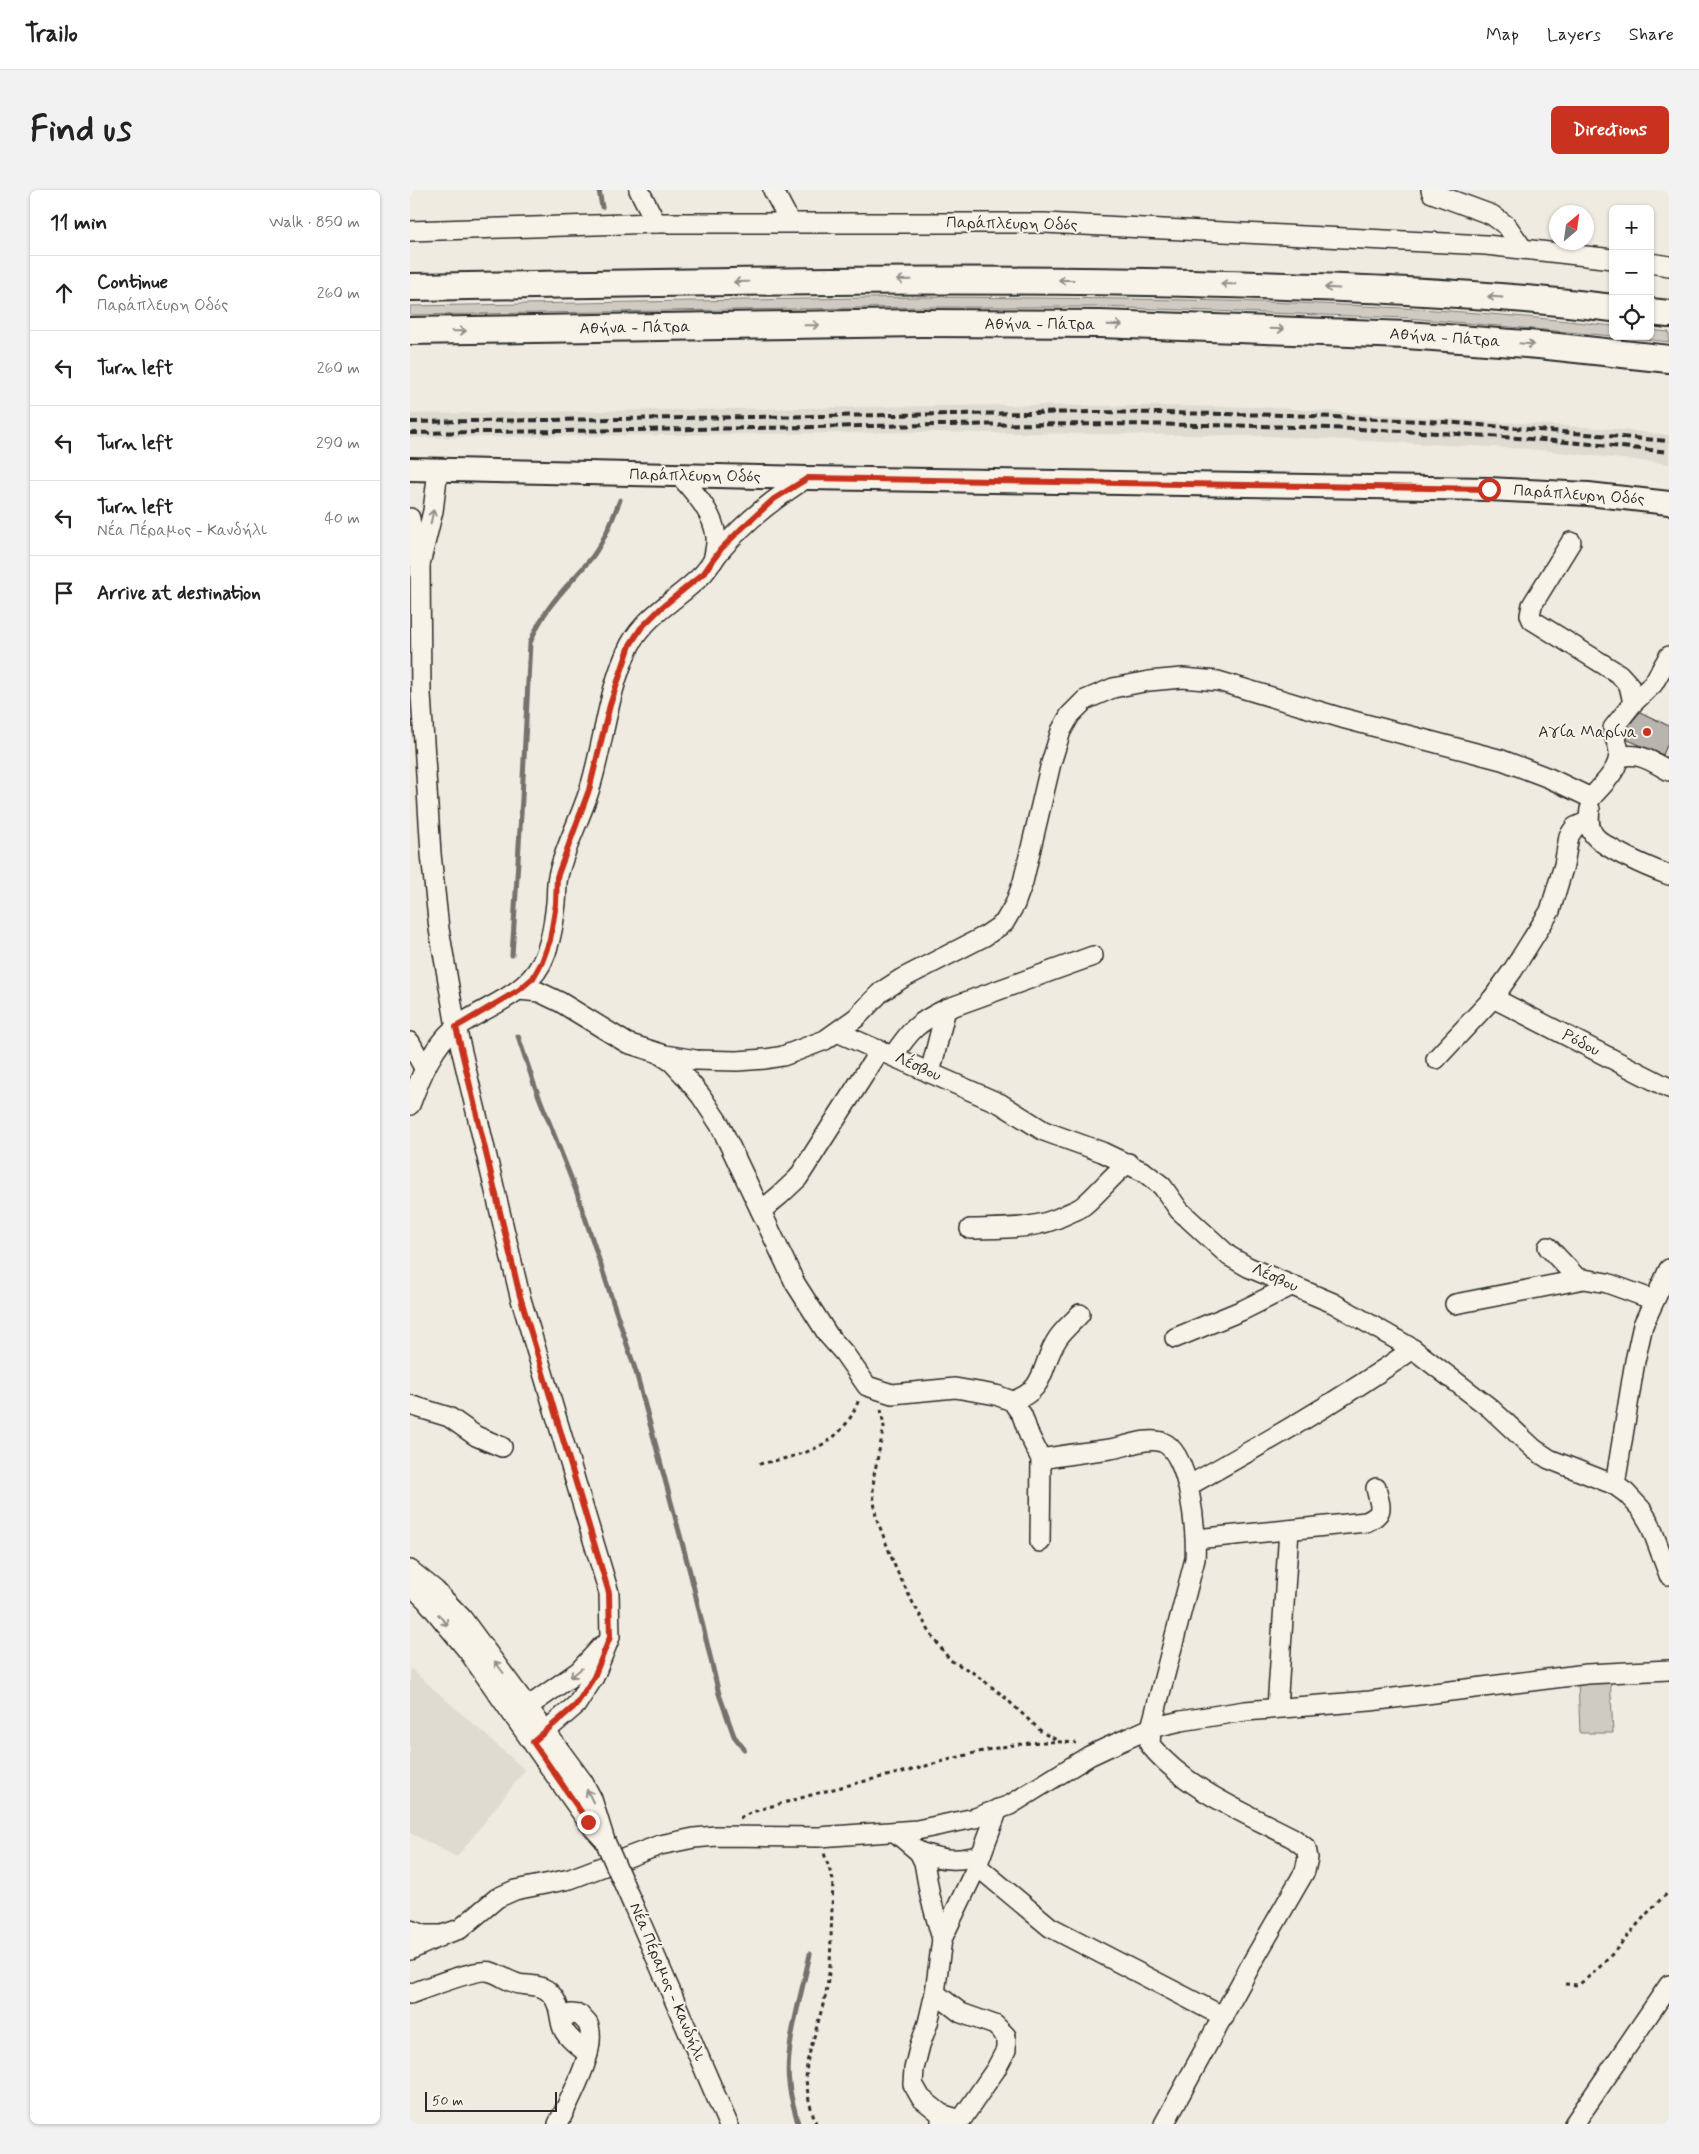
<!DOCTYPE html>
<meta charset="utf-8">
<style>
:root{--surface:#fff;--page:#f2f2f2;--text:#222;--muted:#767676;--line:#e0e0e0;--accent:#c8321e}
body{margin:0;font-family:Mynerve,sans-serif;background:var(--page);color:var(--text)}
.controls{position:absolute;right:15px;top:15px;display:grid;overflow:hidden;border-radius:8px;box-shadow:0 1px 4px #0004}
.controls button{width:45px;height:45px;display:grid;place-items:center;padding:0;border:0;border-bottom:1px solid var(--line);background:var(--surface);color:var(--text);font:25px sans-serif}
.compass{position:absolute;left:1139px;top:15px;width:45px;height:45px;border-radius:50%;background:var(--surface);box-shadow:0 1px 4px #0004;rotate:29deg}
.scale{position:absolute;left:15px;bottom:12px;width:132px;box-sizing:border-box;padding-left:5px;border:2px solid #2b2b2b;border-top:0;font-size:14px;line-height:18px;white-space:nowrap;color:#2b2b2b;-webkit-text-stroke:4px #f7f3e8;paint-order:stroke}
.stop{position:absolute;width:15px;height:15px;margin:-11px;border:4px solid #c8321e;border-radius:50%;background:#fff}
.stop.end{background:#c8321e;border-color:#fff;box-shadow:0 1px 5px #0008}
.list{margin:0;padding:0;list-style:none}
h2{display:flex;justify-content:space-between;align-items:center;height:65px;margin:0;padding:0 20px;font-size:21px}
h2 small{font-size:16px;font-weight:400;color:var(--muted)}
.list li{display:grid;grid-template-columns:32px 1fr auto;gap:15px;align-items:center;box-sizing:border-box;height:75px;padding:0 20px;border-top:1px solid var(--line)}
.list b{display:block;font-size:19px;white-space:nowrap}
.list p{margin:0;font-size:16px;white-space:nowrap;color:var(--muted)}
.list em{font-size:16px;font-style:normal;color:var(--muted)}
.icon{flex:none;width:28px;height:28px;fill:none;stroke:currentColor;stroke-width:2;stroke-linecap:round;stroke-linejoin:round}
.map{position:relative;flex:none;width:1259px;height:1934px;overflow:hidden;border-radius:8px}
header{display:flex;align-items:center;gap:30px;box-sizing:border-box;height:70px;padding:0 25px;background:var(--surface);border-bottom:1px solid var(--line)}
header strong{font-size:24px}
nav{display:flex;gap:28px;margin-inline-start:auto;font-size:18px}
.intro{display:flex;align-items:center;justify-content:space-between;box-sizing:border-box;height:120px;padding:0 30px}
h1{margin:0;font-size:35px}
.button{padding:12px 22px;border-radius:8px;background:var(--accent);color:#fff;font-size:18px;font-weight:700}
main{display:flex;gap:30px;padding:0 30px}
aside{flex:1;background:var(--surface);border-radius:8px;box-shadow:0 1px 4px #0004}
.map>svg:first-child{display:block}
.built{fill:#dedbd1}
.green{fill:#cfcbc2;stroke:#7d7b76}
.lines{fill:none;stroke-linecap:round;stroke-linejoin:round}
.stream{stroke:#74726e;stroke-width:5}
.building{fill:#b8b5ae;stroke:#2b2b2b}
.minor-casing{stroke:#2b2b2b;stroke-width:22}
.major-casing{stroke:#2b2b2b;stroke-width:26}
.highway-casing{stroke:#2b2b2b;stroke-width:30}
.path{stroke:#2b2b2b;stroke-width:3;stroke-dasharray:4 4;stroke-linecap:butt}
.minor{stroke:#f7f3e8;stroke-width:19}
.major{stroke:#f7f3e8;stroke-width:22}
.highway{stroke:#f7f3e8;stroke-width:26}
.rail{stroke:#2b2b2b;stroke-width:4;stroke-dasharray:8 4;stroke-linecap:butt}
.minor-bridge-casing{stroke:#2b2b2b;stroke-width:22;stroke-linecap:butt}
.minor-bridge{stroke:#f7f3e8;stroke-width:19}
.oneway{stroke:#918f8a}
.route{stroke:#c8321e;stroke-width:6}
.poi-dot{fill:#c8321e;stroke:#f7f3e8;stroke-width:2}
.labels{text-anchor:middle;dominant-baseline:central;stroke-width:4;stroke-linejoin:round;paint-order:stroke}
.street-label{font-size:16px;fill:#2b2b2b;stroke:#f7f3e8}
.poi-label{font-size:16px;fill:#2b2b2b;stroke:#f7f3e8;text-anchor:end}
</style>
<header>
<strong>Trailo</strong>
<nav><a>Map</a><a>Layers</a><a>Share</a></nav>
</header>
<div class="intro"><h1>Find us</h1><a class="button">Directions</a></div>
<main>
<aside>
<h2>11 min<small>Walk · 850 m</small></h2>
<ul class="list">
<li><svg class="icon" aria-label="ahead" viewBox="0 0 24 24"><path d="M12 20V5M6 11l6-6 6 6"/></svg><div><b>Continue</b><p>Παράπλευρη Οδός</p></div><em>260 m</em></li>
<li><svg class="icon" aria-label="left" viewBox="0 0 24 24"><path d="M17 20v-9H6M10 6l-5 5 5 5"/></svg><div><b>Turn left</b></div><em>260 m</em></li>
<li><svg class="icon" aria-label="left" viewBox="0 0 24 24"><path d="M17 20v-9H6M10 6l-5 5 5 5"/></svg><div><b>Turn left</b></div><em>290 m</em></li>
<li><svg class="icon" aria-label="left" viewBox="0 0 24 24"><path d="M17 20v-9H6M10 6l-5 5 5 5"/></svg><div><b>Turn left</b><p>Νέα Πέραμος - Κανδήλι</p></div><em>40 m</em></li>
<li><svg class="icon" aria-label="arrive" viewBox="0 0 24 24"><path d="M6 21V4h12l-3 4 3 4H6"/></svg><div><b>Arrive at destination</b></div></li>
</ul>
</aside>
<div class="map">
<svg width="1259" height="1934" viewBox="0 0 1259 1934">
<rect width="100%" height="100%" fill="#efebe0"/>
<filter id="ink" filterUnits="userSpaceOnUse"><feTurbulence type="fractalNoise" baseFrequency=".02" numOctaves="2"/><feDisplacementMap in="SourceGraphic" scale="10" xChannelSelector="R" yChannelSelector="G"/><feConvolveMatrix kernelMatrix="1 2 1 2 8 2 1 2 1" color-interpolation-filters="sRGB"/></filter>
<g filter="url(#ink)">
<g class="built">
<polygon points="594,215 851,217 1204,239 1259,245 1259,274 1120,259 855,246 516,242 0,248 0,224"/>
<polygon points="0,1478 115,1580 47,1667 0,1643"/>
</g>
<g class="green">
<path d="M510,107C741,109 973,109 1203,136V146L998,128L689,117H511L0,125V116Z"/>
<polygon points="1240,140 1259,142 1259,152 1207,146 1240,146"/>
<polygon points="1200,1486 1203,1543 1170,1543 1168,1489"/>
</g>
<g class="lines">
<g class="stream">
<polyline points="189,0 192,17"/>
<path d="M102,765L112,608L120,453C135,414 158,397 183,366C195,349 202,330 210,310"/>
<polyline points="108,846 124,894 167,1003 226,1182 281,1386 309,1504 324,1546 334,1559"/>
<path d="M388,1934C385,1920 380,1907 379,1893C374,1859 393,1799 400,1764"/>
</g>
</g>
<polygon class="building" points="1230,522 1259,536 1259,550 1253,565 1218,550 1215,542 1216,539"/>
<g class="lines">
<defs>
<g id="minor">
<polyline points="229,0 246,33"/>
<polyline points="363,0 380,32"/>
<polyline points="1021,0 1022,3 1082,25 1097,36 1113,59"/>
<polyline points="0,41 246,33 634,33 1076,55 1203,69"/>
<polyline points="1240,73 1259,76"/>
<path d="M270,286C285,303 304,324 306,347C307,355 304,364 303,371"/>
<polyline points="0,328 2,347 10,374 11,504 21,664 29,739 46,837 110,1106 199,1403 200,1447 184,1487 166,1515 123,1552"/>
<polyline points="1161,352 1122,415 1120,425 1122,430 1209,484 1219,495 1223,513"/>
<polyline points="10,374 23,321 28,280"/>
<path d="M1209,567C1230,562 1241,571 1259,581"/>
<path d="M1181,608C1193,594 1210,580 1209,561C1208,553 1203,547 1203,538L1223,513L1243,494L1259,466"/>
<path d="M1180,619C1179,627 1178,634 1182,642C1189,657 1242,679 1259,685"/>
<polyline points="109,800 129,802 150,812 217,853 255,865 286,870 327,871 355,869 373,866 415,850 446,828 471,802 491,789 575,746 594,733 605,714 613,692 641,573 651,541 660,525 675,510 703,498 739,491 772,488 808,491 932,528 1092,570 1139,588 1181,608"/>
<polyline points="1083,808 1259,898"/>
<polyline points="427,842 591,914 634,941 692,962 734,982 752,996 769,1020 819,1066 838,1077 923,1113 1003,1159 1080,1218 1124,1259 1139,1269 1205,1295 1216,1303 1231,1319 1240,1334 1259,1385"/>
<polyline points="0,852 14,878"/>
<polyline points="251,865 262,872 274,885 291,906 310,935 385,1093 418,1145 434,1163 457,1196 482,1204 545,1198 586,1205 602,1211 612,1225 619,1245 631,1269"/>
<path d="M483,866C501,839 507,833 536,819L683,766"/>
<polyline points="1026,869 1083,808 1103,780 1140,721 1154,675 1159,646 1165,637 1179,631"/>
<polyline points="520,883 536,819"/>
<path d="M0,915C10,888 24,852 48,836C76,816 114,806 131,774C140,757 144,733 146,713C147,705 146,695 148,686C155,656 171,628 180,598C194,552 198,499 220,455C236,425 268,409 292,385C299,378 304,368 311,360C335,331 365,308 397,288"/>
<polyline points="351,1021 370,1005 388,988 470,860"/>
<path d="M560,1039C594,1038 625,1040 655,1025C661,1022 668,1020 673,1016C689,1003 701,986 718,973"/>
<polyline points="1138,1057 1168,1089"/>
<polyline points="1045,1114 1174,1089 1197,1093 1244,1110"/>
<polyline points="765,1148 833,1120 881,1096"/>
<path d="M602,1211C638,1200 630,1174 648,1148C654,1139 663,1132 670,1124"/>
<polyline points="0,1215 39,1227 66,1246 92,1257"/>
<polyline points="1205,1295 1225,1171 1233,1135 1259,1079"/>
<path d="M778,1296C855,1253 931,1210 1003,1159"/>
<path d="M786,1349L956,1332C976,1323 970,1317 966,1298"/>
<path d="M630,1352L631,1269C654,1265 677,1262 700,1259C716,1257 736,1247 752,1252C780,1262 787,1344 785,1369L741,1538L740,1555C776,1599 833,1622 883,1648L896,1658L898,1668L895,1681L843,1771L754,1934"/>
<polyline points="0,1380 25,1400 52,1428 173,1592 182,1609 195,1651 178,1632 58,1461 16,1410 0,1394"/>
<polyline points="867,1518 879,1340"/>
<polyline points="109,1523 169,1481 192,1456"/>
<polyline points="485,1642 509,1662 514,1672 520,1706 532,1749 525,1803 518,1833 510,1855 504,1879 503,1894 511,1908 531,1924 531,1934"/>
<path d="M509,1662C532,1670 547,1672 570,1665"/>
<polyline points="567,1676 640,1737 814,1827"/>
<polyline points="224,1717 318,1934"/>
<polyline points="0,1740 15,1745 32,1745 50,1739 87,1708 105,1700 160,1689 250,1655 284,1648 306,1646 409,1647 507,1640 565,1628 600,1615 679,1566 696,1558 741,1538 771,1531 835,1521 960,1511 1177,1484 1259,1480"/>
<polyline points="532,1749 567,1676 588,1619"/>
<polyline points="0,1760 31,1746"/>
<polyline points="525,1803 551,1823 585,1835 596,1846 596,1860 586,1879 551,1930 531,1924"/>
<path d="M0,1804C14,1799 69,1777 81,1782C91,1785 99,1792 109,1794C121,1796 132,1794 141,1804C150,1814 149,1825 152,1836C155,1847 170,1857 178,1864"/>
<path d="M148,1934C159,1910 189,1858 178,1834C176,1831 172,1828 170,1825L161,1824L151,1828"/>
<polyline points="1164,1934 1259,1795"/>
</g>
<g id="major">
<polyline points="0,279 397,288 1079,299 1178,304 1259,313"/>
<polyline points="0,343 2,347"/>
</g>
<g id="highway">
<path d="M0,97C260,93 520,87 780,93C921,97 1063,101 1203,118"/>
<polyline points="1240,122 1259,124"/>
<polyline points="0,141 511,133 690,134 997,145 1129,155 1259,169"/>
</g>
</defs>
<use href="#minor" class="minor-casing"/>
<use href="#major" class="major-casing"/>
<use href="#highway" class="highway-casing"/>
<g class="path">
<polyline points="471,1219 474,1237 464,1285 463,1302 466,1327 486,1379 503,1413 522,1446 540,1470 562,1482 591,1504 633,1543 649,1551"/>
<path d="M349,1274C394,1265 432,1257 449,1209"/>
<path d="M330,1628C344,1620 362,1616 377,1612C410,1602 443,1594 476,1586C539,1572 601,1546 666,1553"/>
<path d="M1155,1794L1168,1795C1204,1770 1226,1730 1259,1702"/>
<polyline points="406,1934 399,1911 396,1890 397,1872 416,1804 420,1776 423,1690 414,1663"/>
</g>
<use href="#minor" class="minor"/>
<use href="#major" class="major"/>
<use href="#highway" class="highway"/>
<g class="rail">
<polyline points="0,232 685,222 879,225 1034,232 1259,251"/>
<path d="M0,243C152,241 304,239 456,236C724,232 992,232 1259,262"/>
</g>
<defs>
<polyline id="minor-bridge" points="195,1651 224,1717"/>
</defs>
<use href="#minor-bridge" class="minor-bridge-casing"/>
<use href="#minor-bridge" class="minor-bridge"/>
</g>
<defs><path id="oneway-shaft" d="M-6 0H5M1.5-3L5.5 0L1.5 3" fill="none" stroke-width="1.6" stroke-linecap="round" stroke-linejoin="round" transform="scale(1.25)"/></defs>
<g class="oneway">
<use href="#oneway-shaft" transform="translate(494 90) rotate(179)"/>
<use href="#oneway-shaft" transform="translate(656 90) rotate(-180)"/>
<use href="#oneway-shaft" transform="translate(331 92) rotate(179)"/>
<use href="#oneway-shaft" transform="translate(818 94) rotate(-179)"/>
<use href="#oneway-shaft" transform="translate(922 98) rotate(-177)"/>
<use href="#oneway-shaft" transform="translate(1085 107) rotate(-176)"/>
<use href="#oneway-shaft" transform="translate(402 135) rotate(-1)"/>
<use href="#oneway-shaft" transform="translate(705 135) rotate(2)"/>
<use href="#oneway-shaft" transform="translate(867 139) rotate(2)"/>
<use href="#oneway-shaft" transform="translate(49 141) rotate(-1)"/>
<use href="#oneway-shaft" transform="translate(1117 154) rotate(5)"/>
<use href="#oneway-shaft" transform="translate(22 327) rotate(-79)"/>
<use href="#oneway-shaft" transform="translate(33 1430) rotate(50)"/>
<use href="#oneway-shaft" transform="translate(89 1477) rotate(-127)"/>
<use href="#oneway-shaft" transform="translate(166 1483) rotate(141)"/>
<use href="#oneway-shaft" transform="translate(180 1606) rotate(-116)"/>
</g>
</g>
<g class="lines" filter="url(#ink)">
<polyline class="route" points="178,1632 123,1552 166,1515 184,1487 200,1447 199,1403 110,1106 46,837 109,800 123,788 132,772 140,750 146,714 147,687 179,600 200,515 220,455 231,438 251,418 294,383 311,359 330,340 364,309 398,288 1079,299"/>
</g>
<circle class="poi-dot" cx="1237" cy="542" r="5"/>
<g class="labels">
<g class="street-label">
<text transform="translate(602 34) rotate(1)">Παράπλευρη Οδός</text>
<text x="630" y="134">Αθήνα - Πάτρα</text>
<text transform="translate(225 138) rotate(-1)">Αθήνα - Πάτρα</text>
<text transform="translate(1035 148) rotate(4)">Αθήνα - Πάτρα</text>
<text transform="translate(285 286) rotate(1)">Παράπλευρη Οδός</text>
<text transform="translate(1169 305) rotate(4)">Παράπλευρη Οδός</text>
<text transform="translate(1171 853) rotate(27)">Ρόδου</text>
<text transform="translate(508 877) rotate(24)">Λέσβου</text>
<text transform="translate(865 1088) rotate(24)">Λέσβου</text>
<text transform="translate(257 1792) rotate(67)">Νέα Πέραμος - Κανδήλι</text>
</g>
<g class="poi-label">
<text x="1227" y="542">Αγία Μαρίνα</text>
</g>
</g>
</svg>
<div class="controls">
<button>+</button>
<button>−</button>
<button><svg class="icon" aria-label="locate" viewBox="0 0 24 24"><circle cx="12" cy="12" r="6"/><path d="M12 2v4M12 18v4M2 12h4M18 12h4"/></svg></button>
</div>
<svg class="compass" viewBox="-18 -18 36 36"><path d="M0-13l5 13h-10z" fill="#e53935"/><path d="M0 13l5-13h-10z" fill="#767676"/></svg>
<div class="scale">50 m</div>
<div class="stop" style="left:1079px;top:299px"></div>
<div class="stop end" style="left:178px;top:1632px"></div>
</div>
</main>
